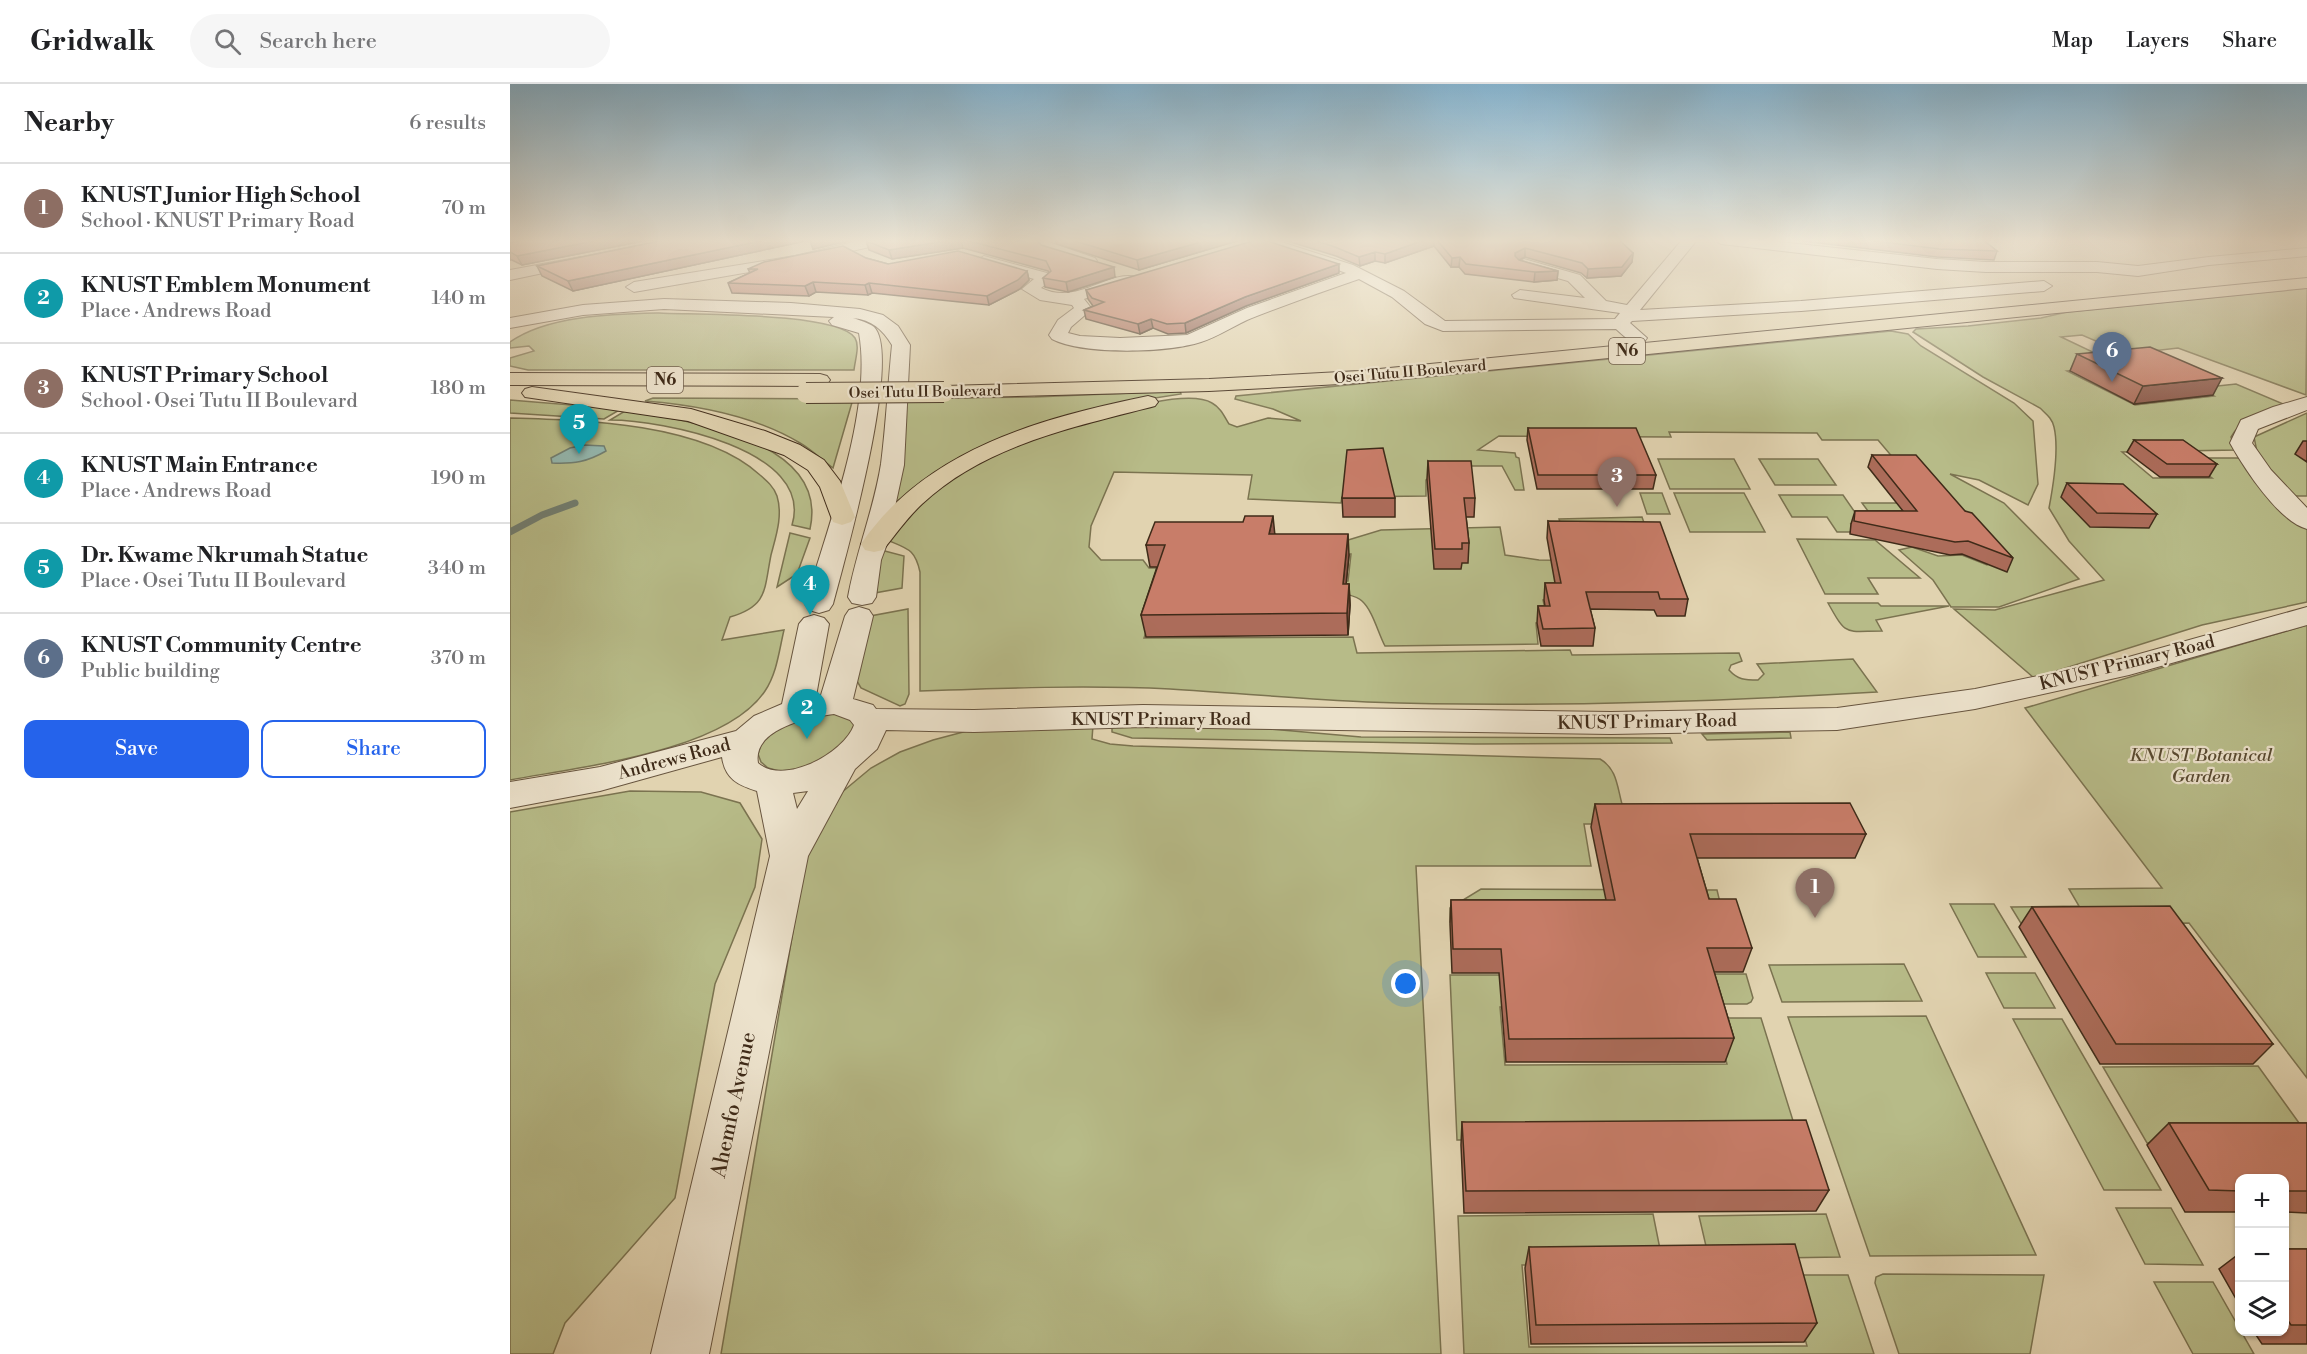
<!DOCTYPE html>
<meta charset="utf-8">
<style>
:root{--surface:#fff;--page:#f6f6f6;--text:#202124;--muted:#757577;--line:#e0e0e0;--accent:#2563eb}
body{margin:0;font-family:"Libre Bodoni",serif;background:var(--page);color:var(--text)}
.controls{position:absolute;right:18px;bottom:18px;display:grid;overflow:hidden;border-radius:12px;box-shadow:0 2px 4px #0004}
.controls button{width:54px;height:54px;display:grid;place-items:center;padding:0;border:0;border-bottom:2px solid var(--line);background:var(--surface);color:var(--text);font:30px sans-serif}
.you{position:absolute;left:896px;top:900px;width:21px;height:21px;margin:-15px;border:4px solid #fff;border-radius:50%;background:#1a73e8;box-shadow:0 0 0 9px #1a73e833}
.badge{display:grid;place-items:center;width:39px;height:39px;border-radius:50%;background:var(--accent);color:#fff;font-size:20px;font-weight:700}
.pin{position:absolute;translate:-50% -50px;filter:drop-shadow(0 2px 3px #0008)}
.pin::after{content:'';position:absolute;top:32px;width:21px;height:18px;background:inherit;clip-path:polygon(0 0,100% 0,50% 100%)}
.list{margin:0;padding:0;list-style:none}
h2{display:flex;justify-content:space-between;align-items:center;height:78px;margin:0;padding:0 24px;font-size:26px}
h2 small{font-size:20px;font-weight:400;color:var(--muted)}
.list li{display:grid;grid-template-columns:39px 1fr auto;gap:18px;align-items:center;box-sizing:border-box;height:90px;padding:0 24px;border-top:2px solid var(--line)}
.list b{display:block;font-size:22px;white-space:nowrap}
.list p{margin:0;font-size:20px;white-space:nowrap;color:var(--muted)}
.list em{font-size:20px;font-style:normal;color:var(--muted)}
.actions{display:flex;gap:12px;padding:18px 24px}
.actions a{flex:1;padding:14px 0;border:2px solid var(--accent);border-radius:12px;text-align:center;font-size:21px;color:var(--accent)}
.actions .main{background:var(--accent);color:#fff}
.icon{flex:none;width:33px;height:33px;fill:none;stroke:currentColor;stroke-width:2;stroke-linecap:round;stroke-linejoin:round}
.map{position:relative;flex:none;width:1797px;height:1270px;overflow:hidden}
header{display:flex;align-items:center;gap:36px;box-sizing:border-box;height:84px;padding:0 30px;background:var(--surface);border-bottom:2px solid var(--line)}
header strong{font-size:28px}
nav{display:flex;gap:33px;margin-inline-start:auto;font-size:21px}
.search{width:420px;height:54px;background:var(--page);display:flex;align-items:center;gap:15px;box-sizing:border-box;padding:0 21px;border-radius:33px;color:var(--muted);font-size:22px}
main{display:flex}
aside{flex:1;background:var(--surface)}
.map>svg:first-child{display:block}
.green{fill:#b7bb88;stroke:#7b7350;stroke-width:1.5}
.water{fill:#94b7ae;stroke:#727f72;stroke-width:1.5}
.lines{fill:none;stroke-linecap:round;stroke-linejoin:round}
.stream{stroke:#727f72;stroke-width:7}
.minor-casing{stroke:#68553f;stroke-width:2}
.highway-casing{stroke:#3f2b19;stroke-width:2}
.minor{fill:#ece2cc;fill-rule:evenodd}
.highway{fill:#e1d3b0;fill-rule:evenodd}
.highway-bridge-casing{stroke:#3f2b19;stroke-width:22;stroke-linecap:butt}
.highway-bridge{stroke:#e1d3b0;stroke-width:20}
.wall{fill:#ac6c5a;stroke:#3f2b19;stroke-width:1.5}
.shaded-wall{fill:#8c584a;stroke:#3f2b19;stroke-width:1.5}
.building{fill:#c87d69;stroke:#3f2b19;stroke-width:1.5}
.labels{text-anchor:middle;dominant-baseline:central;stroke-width:4.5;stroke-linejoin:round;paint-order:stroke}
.far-street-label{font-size:15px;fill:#3f2b19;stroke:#ece2cc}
.shield{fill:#ece2cc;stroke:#73624f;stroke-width:1.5}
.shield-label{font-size:16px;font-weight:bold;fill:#3f2b19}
.street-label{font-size:18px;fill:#3f2b19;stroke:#ece2cc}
.park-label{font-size:18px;font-style:italic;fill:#57482f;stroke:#ece2cc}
.near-street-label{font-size:21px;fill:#3f2b19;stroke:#ece2cc}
</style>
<header>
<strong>Gridwalk</strong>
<div class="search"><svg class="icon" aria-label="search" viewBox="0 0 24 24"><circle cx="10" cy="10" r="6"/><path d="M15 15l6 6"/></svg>Search here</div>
<nav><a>Map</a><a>Layers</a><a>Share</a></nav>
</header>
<main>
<aside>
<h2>Nearby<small>6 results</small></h2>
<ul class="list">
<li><span class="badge" style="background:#8d6e63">1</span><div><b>KNUST Junior High School</b><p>School · KNUST Primary Road</p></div><em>70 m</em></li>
<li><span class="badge" style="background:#0f9aa8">2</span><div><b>KNUST Emblem Monument</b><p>Place · Andrews Road</p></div><em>140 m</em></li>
<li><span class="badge" style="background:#8d6e63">3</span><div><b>KNUST Primary School</b><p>School · Osei Tutu II Boulevard</p></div><em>180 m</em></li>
<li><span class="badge" style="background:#0f9aa8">4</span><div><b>KNUST Main Entrance</b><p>Place · Andrews Road</p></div><em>190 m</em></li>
<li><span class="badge" style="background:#0f9aa8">5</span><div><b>Dr. Kwame Nkrumah Statue</b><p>Place · Osei Tutu II Boulevard</p></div><em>340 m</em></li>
<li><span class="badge" style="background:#5c6f8a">6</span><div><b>KNUST Community Centre</b><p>Public building</p></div><em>370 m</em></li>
</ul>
<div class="actions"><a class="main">Save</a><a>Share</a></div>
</aside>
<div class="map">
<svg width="1797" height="1270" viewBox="0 0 1797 1270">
<rect width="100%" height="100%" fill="#e1d3b0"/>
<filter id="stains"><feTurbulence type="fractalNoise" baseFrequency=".00333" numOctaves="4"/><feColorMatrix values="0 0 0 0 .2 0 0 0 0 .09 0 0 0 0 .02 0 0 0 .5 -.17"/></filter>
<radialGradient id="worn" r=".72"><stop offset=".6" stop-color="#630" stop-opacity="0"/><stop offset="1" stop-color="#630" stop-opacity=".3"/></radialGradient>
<g class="green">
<path d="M1797,204L1796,311L1668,264L1616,270L1572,251L1551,253L1610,281L1557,287L1625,321L1704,312L1689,304L1726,300L1778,322C1757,329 1732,333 1721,353L1726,366L1612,368L1643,394H1702L1674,374H1731L1740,391L1771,423H1797V518L1692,541L1524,594L1444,525L1485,526L1594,496L1559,457L1539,424C1543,403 1549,364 1544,343C1542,334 1536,330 1530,324L1473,293L1403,248L1406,245L1458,242L1531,234L1557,228Z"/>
<path d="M149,229C183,231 327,228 345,254C350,262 345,276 344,286H18L0,282V274L24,267L19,262L0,264V258C38,231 104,230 149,229Z"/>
<path d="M1381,247L1398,250L1411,262L1504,319L1523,337L1528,400L1518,421L1469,396L1440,390L1494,419L1569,495L1489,523H1441L1423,496L1389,466L1402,463L1428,472L1452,471L1477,481L1490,472L1367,439L1352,419H1438L1390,382L1368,356H1312L1307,349L1159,348L1161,353L989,352L968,366L1005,369L1006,373L1009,374L1014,406H1005L992,382H940L916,396V412L832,413L831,419L738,415L742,391L604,388L581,442L579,463L591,476H633L639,484H710L652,502L634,554L843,553L847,569L1060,566L1062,571L1229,569L1232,577L1221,581L1219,586C1228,596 1235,596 1248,596L1254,590L1247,580L1343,575L1367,608C1197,618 1027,624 857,618C791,615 726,609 660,605C577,601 493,604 410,607V488C405,465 398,465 377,456C389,442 402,423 416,411C433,398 455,383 474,374C512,356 667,298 702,319C711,324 714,332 719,340L727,343L758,334L791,337L763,325L725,315L726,312Z"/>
<polygon points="670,307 671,310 600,321 527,341 374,433 396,314 525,313"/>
<path d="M143,314L343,315L323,384C312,376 302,366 290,359C245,332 186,321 135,317Z"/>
<polygon points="0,316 111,325 94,335 0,329"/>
<path d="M115,327C176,336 320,355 300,445L282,441C305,365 151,336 100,336Z"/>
<polygon points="1797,329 1797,412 1780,412 1747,368 1744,353"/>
<path d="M0,334C75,336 193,339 250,391C257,397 264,403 267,412C273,432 266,452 261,471C254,506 258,522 220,533L212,556L274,546C269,567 267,589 255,607C214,668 69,683 0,696Z"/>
<polygon points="1148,375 1224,375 1240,405 1160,405"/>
<polygon points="1249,375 1308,375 1326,401 1265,401"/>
<polygon points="1130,409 1152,409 1160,430 1137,430"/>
<polygon points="1164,409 1234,409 1255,448 1180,448"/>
<polygon points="1269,411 1333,411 1353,440 1341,440 1346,448 1327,448 1317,433 1282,433"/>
<polygon points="1132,433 1139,453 1054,453 1049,435"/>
<path d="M990,443L995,471L1029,476L1152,477L1057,516H1033L1035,525L1063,539H1026L1028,560L875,562C868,549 863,527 852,517C839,504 754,500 733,498L838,497L841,470H792L871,446Z"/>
<polygon points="280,449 300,454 287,490 267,503"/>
<polygon points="1287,455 1365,456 1410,494 1358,494 1368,510 1315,510"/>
<polygon points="371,466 394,472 392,504 359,510"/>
<path d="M1318,519H1368L1371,522H1439L1366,536L1372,547C1334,547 1337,553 1318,519Z"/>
<polygon points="398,525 399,610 395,620 390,622 351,604 344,592 355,533"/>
<polygon points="1797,541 1797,994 1679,839 1512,841 1501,823 1569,822 1559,805 1652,804 1515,624"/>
<polygon points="325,629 343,637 347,644 329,671 284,687 269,687 258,684 251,678 248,670 251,661 258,652 282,637"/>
<polygon points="602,640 760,645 851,653 1160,654 1162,659 965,660 622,654 602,648"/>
<path d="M583,641L582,655L600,660L623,662L1090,675C1107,685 1107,702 1112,720L1329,740H1074L1081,782H906L931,1270H211L298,759L325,714L361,684L390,668L423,656L457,647Z"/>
<polygon points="1280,648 1281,654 1197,656 1192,650"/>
<polygon points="120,707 191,708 230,719 252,755 245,803 205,900 165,1114 55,1239 43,1270 0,1270 0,728"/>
<polygon points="971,805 1207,806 1214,835 940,838 940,824"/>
<polygon points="1440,820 1484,820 1516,873 1468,873"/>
<polygon points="1394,880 1412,917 1272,918 1259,881"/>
<polygon points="1476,889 1525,889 1545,924 1494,924"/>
<polygon points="1136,890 1236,890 1243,914 1241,918 1237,920 1142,920"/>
<polygon points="940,891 1097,891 1103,923 990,923 995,981 1217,980 1205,934 1251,934 1289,1056 947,1056"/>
<polygon points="1416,932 1526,1171 1360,1172 1278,933"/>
<polygon points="1503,935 1552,935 1651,1106 1594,1106"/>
<polygon points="1748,982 1797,1050 1797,1058 1637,1059 1593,983"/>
<polygon points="1606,1124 1661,1124 1693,1181 1635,1180"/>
<polygon points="1143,1130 1153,1180 1012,1181 1019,1263 1297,1262 1277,1191 1338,1191 1364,1270 954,1270 948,1132"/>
<polygon points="1316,1130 1330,1173 1199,1175 1189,1132"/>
<polygon points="1373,1190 1534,1191 1520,1270 1389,1270 1365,1199 1366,1193"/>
<polygon points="1644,1198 1703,1198 1744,1270 1683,1270"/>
</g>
<path class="water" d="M74,361L94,362L96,367C77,378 64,380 42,379L41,374L60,364Z"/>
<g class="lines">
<polyline class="stream" points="0,448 32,431 65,419"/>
<defs>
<g id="minor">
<polygon points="352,156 379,156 377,159 285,180 124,208 116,203 124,198 285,172"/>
<polygon points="512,156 533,156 585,174 587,177 580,181 575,180 514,159"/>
<path d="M740,156H765L843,181L894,207L935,237L1105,235L1110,229L1004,214L1002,211L1010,206L1075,214L1058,197L1009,183L1006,180L1014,175L1070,191L1096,217L1117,221L1172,156H1187L1130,226L1291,217L1534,197L1542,202L1534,207L1291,227L1122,237L1120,239L1137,254L1134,258C1122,261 1115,253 1106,245L933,247L915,240L882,213L849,195C812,208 774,221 737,236C722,243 707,253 691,258C658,269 572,271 542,255L539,251L548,236L564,224L562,221L530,216L512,205L524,195L469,179L467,176L474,172L537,189L541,196L531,204C567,222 598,186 626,193L628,196L626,199L574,215L582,225L561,243L558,249L570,252L610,254L677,251L737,224L836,189L796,174L742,159Z"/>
<polygon points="1204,156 1252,156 1427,175 1476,178 1587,178 1628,182 1699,173 1797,164 1797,172 1699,181 1628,192 1587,188 1476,188 1427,185 1211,160"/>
<polygon points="71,173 78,177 76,180 0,196 0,186"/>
<path d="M154,215L281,219L350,225L373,231L388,242L400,261L394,381L377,460L371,476L366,513L362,519L352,521L342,519L338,513C346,468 364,425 371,380C376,341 378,300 382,261C372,245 362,236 343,234C349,236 359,239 364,243C393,272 334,478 323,520L319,526L309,529L299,526L295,520C317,445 363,325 349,249L322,241L319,237L324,233L154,225L73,231L0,244V234L73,221Z"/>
<path d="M1797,313V326L1748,345L1742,359L1761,386L1797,424V445C1769,438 1734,384 1720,359L1731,336L1763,323Z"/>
<path d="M349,523L359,526L363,532L343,615L363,621L366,625L464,626L633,621L1101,628L1327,624L1465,605L1615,574L1797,523V541L1619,591L1465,625L1327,646L1101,650L633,643L464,648L376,646L367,665L345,685L298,772L199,1270H141L260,772L247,707C228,701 215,695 212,673L90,707L0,724V698L90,683L226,647L244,632L272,620L289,540L294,534L304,531L314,534L319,540L306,612L311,611L335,532L339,526ZM324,630L340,636L344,641C334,669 274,702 248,679C242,645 299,633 324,630ZM298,707L287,725L283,709Z"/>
</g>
<g id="highway">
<polygon points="1797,194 1797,204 849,299 699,307 434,314 427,312 424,308 427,304 434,302 699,295 849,287"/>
<polygon points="0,289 310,290 317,292 320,296 317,300 310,302 0,301"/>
<polygon points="22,303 181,325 255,347 290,361 314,376 330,397 345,433 341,438 332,441 323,438 310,403 298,386 274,371 178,337 15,313 12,309 15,305"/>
<path d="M638,312L645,314L648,318L645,322C564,343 475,361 412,420C397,434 386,450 373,466L364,468L355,466L351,460C416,365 531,334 638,312Z"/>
</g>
</defs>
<use href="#minor" class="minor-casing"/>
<use href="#highway" class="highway-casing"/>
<use href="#minor" class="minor"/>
<use href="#highway" class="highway"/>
<defs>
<polyline id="highway-bridge" points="296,309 434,308"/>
</defs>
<use href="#highway-bridge" class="highway-bridge-casing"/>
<use href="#highway-bridge" class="highway-bridge"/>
</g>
<g class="wall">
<polygon points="15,156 138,156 12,181 2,176 0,176 0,159"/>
<polygon points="155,156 342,156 303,165 300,156 63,207 32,192 27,182"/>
<polygon points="525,156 531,161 605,193 558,208 535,203 533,194 539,189 538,187 453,164 382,175 359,166 356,157"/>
<polygon points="544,156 730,156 629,186 547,160"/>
<polygon points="774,156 1109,156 1123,169 1122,178 1111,192 1077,194 1071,189 1015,173 1009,176 1048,187 1047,196 1024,198 955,190 949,183 941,183 924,162 875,179 865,177 850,182 826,172"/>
<polygon points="1284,156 1473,156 1487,167 1484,176 1427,173"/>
<polygon points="356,174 378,180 517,187 519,196 510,205 479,221 362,209 358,211 306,208 299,212 222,209 218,199 240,189 238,185"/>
<polygon points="829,189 736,222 676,249 658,250 643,244 630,250 576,235 574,226 583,222 578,215 576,206"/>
<polygon points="1567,270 1703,311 1624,320 1560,287"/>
<polygon points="1018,344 1146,391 1143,405 1027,405 1017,356"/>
<polygon points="1624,356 1707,380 1699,393 1650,393 1617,368"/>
<polygon points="1793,357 1797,357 1797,378 1785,370"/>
<polygon points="1362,371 1455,427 1503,474 1497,488 1452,470 1440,471 1340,450 1341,440 1345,427 1393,427 1358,383"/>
<polygon points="918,377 965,414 964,433 956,433 959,459 958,479 952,479 951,485 924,485 917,395"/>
<polygon points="1557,399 1647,430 1639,444 1580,443 1551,413"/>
<polygon points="832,414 885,414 885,433 833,433"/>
<polygon points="1038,437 1178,515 1175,532 1147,532 1144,526 1080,525 1085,544 1083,562 1031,562 1027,539 1028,522 1035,522 1034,516 1035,499 1045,499 1037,454"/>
<polygon points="764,450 839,471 836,500 839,500 840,521 838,551 636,553 631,531 647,483 640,483 636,461"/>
<polygon points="1085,720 1356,750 1345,774 1187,774 1199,815 1242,864 1233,888 1204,888 1224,954 1215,978 996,978 989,889 942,889 940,840 941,816 1096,816 1081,743"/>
<polygon points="1522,823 1763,960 1743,980 1590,980 1509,843"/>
<polygon points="952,1038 1319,1106 1306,1127 954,1129 951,1061"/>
<polygon points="1659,1039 1797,1039 1797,1129 1774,1128 1774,1095 1730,1095 1730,1128 1675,1128 1637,1061"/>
<polygon points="1019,1163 1307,1239 1294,1258 1021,1260 1015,1184"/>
<polygon points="1774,1165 1797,1165 1797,1260 1752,1260 1744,1248 1774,1248"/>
<polygon points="1730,1169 1730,1222 1709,1185"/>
</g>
<g class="shaded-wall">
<polygon points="89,156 138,156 12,181 7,172"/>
<polygon points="255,156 342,156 303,165 300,156 63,207 58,197"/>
<polygon points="441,156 451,156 453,164 382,175 379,166"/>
<polygon points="698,156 730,156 629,186 627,176"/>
<polygon points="914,156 924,156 924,162 875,179 875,170"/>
<polygon points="1015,164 1015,173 1005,178 1005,169"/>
<polygon points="865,168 865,177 850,182 849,173"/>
<polygon points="1123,169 1122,178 1111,192 1077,194 1078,185"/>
<polygon points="950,173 949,183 941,183 942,174"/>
<polygon points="829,180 829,189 736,222 676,249 675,239 735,213"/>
<polygon points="604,183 605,193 558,208 556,198"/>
<polygon points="517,187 519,196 510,205 479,221 477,212"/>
<polygon points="1048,187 1047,196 1024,198 1025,188"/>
<polygon points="303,198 306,208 299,212 295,202"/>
<polygon points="359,199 362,209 358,211 355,201"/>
<polygon points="641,235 643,244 630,250 628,240"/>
<polygon points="1712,294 1703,311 1624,320 1633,302"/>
<polygon points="763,432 765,452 759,450"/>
<polygon points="838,450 839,471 834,521 833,500"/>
<polygon points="839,500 840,521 838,551 837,529"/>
</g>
<g class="building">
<polygon points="15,156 89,156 7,172 0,168 0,159"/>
<polygon points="155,156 255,156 58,197 27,182"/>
<polygon points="357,156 441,156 379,166 356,157"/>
<polygon points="455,156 525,156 528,157 531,161 604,183 556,198 533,194 541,187 536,177"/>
<polygon points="562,156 698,156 627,176"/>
<polygon points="746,156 754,156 829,180 735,213 675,239 657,240 641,235 628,240 574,226 594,218 582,214 576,206"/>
<polygon points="803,156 914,156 875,170 865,168 849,173 825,163"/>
<polygon points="927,156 1109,156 1123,169 1112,183 1078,185 1072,179 1015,164 1005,169 1005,172 1009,176 1048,187 1025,188 956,180 950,173 942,174"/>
<polygon points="1356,156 1473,156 1487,167 1430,165"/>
<polygon points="333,162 356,174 378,180 448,167 517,187 508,196 477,212 359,199 355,201 303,198 295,202 218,199 248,185 238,185 254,178"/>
<polygon points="1640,263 1712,294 1633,302 1567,270"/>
<polygon points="1018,344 1126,344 1146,391 1028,391"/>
<polygon points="1624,356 1673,356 1707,380 1657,380"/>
<polygon points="873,364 885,414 832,414 837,366"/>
<polygon points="1362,371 1406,371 1455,427 1462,429 1503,474 1458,457 1445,458 1344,437 1345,427 1407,427"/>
<polygon points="918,377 961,377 965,414 954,414 959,459 952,459 952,465 925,465"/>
<polygon points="1557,399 1613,400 1647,430 1587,429"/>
<polygon points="735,432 763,432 759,450 838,450 833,500 839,500 837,529 631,531 655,461 636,461 645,438 733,438"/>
<polygon points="1038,437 1150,438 1178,515 1150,515 1148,508 1076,508 1085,544 1033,545 1028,522 1040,522 1035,499 1051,499"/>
<polygon points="1340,719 1356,750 1180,750 1199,815 1226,815 1242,864 1197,864 1224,954 999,955 991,865 943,865 941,816 1105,816 1085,720"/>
<polygon points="1660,822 1763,960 1606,960 1522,823"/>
<polygon points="1296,1036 1319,1106 956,1107 952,1038"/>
<polygon points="1659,1039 1797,1039 1797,1107 1774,1107 1774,1095 1730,1095 1730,1107 1699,1106"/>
<polygon points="1285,1160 1307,1239 1026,1241 1019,1163"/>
<polygon points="1774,1165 1797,1165 1797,1241 1781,1241 1774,1231"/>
</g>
<linearGradient id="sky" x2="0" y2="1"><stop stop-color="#86b5d1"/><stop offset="0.47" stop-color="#f2ebdb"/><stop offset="1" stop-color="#f2ebdb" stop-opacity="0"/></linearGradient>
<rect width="1797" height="334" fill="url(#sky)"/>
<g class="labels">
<g class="far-street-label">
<text transform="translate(900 288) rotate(-5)">Osei Tutu II Boulevard</text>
<text transform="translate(415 308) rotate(-1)">Osei Tutu II Boulevard</text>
</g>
<g class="shield">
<rect x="1099" y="254" width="36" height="26" rx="4.5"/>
<rect x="137" y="283" width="36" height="26" rx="4.5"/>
</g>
<g class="shield-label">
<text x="1117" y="267">N6</text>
<text x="155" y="296">N6</text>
</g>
<g class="street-label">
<text transform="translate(1617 579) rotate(-14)">KNUST Primary Road</text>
<text x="651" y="635">KNUST Primary Road</text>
<text transform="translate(1137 638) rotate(-1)">KNUST Primary Road</text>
<text transform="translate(164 675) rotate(-15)">Andrews Road</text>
</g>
<g class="park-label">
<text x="1691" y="671">KNUST Botanical<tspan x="1691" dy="21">Garden</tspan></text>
</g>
<g class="near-street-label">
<text transform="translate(224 1021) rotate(-78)">Ahemfo Avenue</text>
</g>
</g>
<rect width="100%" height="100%" filter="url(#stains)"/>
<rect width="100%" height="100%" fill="url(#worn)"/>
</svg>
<div class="controls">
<button>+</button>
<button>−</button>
<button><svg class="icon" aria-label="layers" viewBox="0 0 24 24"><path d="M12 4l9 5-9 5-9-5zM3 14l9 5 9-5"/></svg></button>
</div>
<div class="you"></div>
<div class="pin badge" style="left:1305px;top:834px;background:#8d6e63">1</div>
<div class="pin badge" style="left:297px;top:655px;background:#0f9aa8">2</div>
<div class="pin badge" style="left:1107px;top:423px;background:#8d6e63">3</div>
<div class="pin badge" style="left:300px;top:531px;background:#0f9aa8">4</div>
<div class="pin badge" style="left:69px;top:370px;background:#0f9aa8">5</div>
<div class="pin badge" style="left:1602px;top:298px;background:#5c6f8a">6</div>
</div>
</main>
